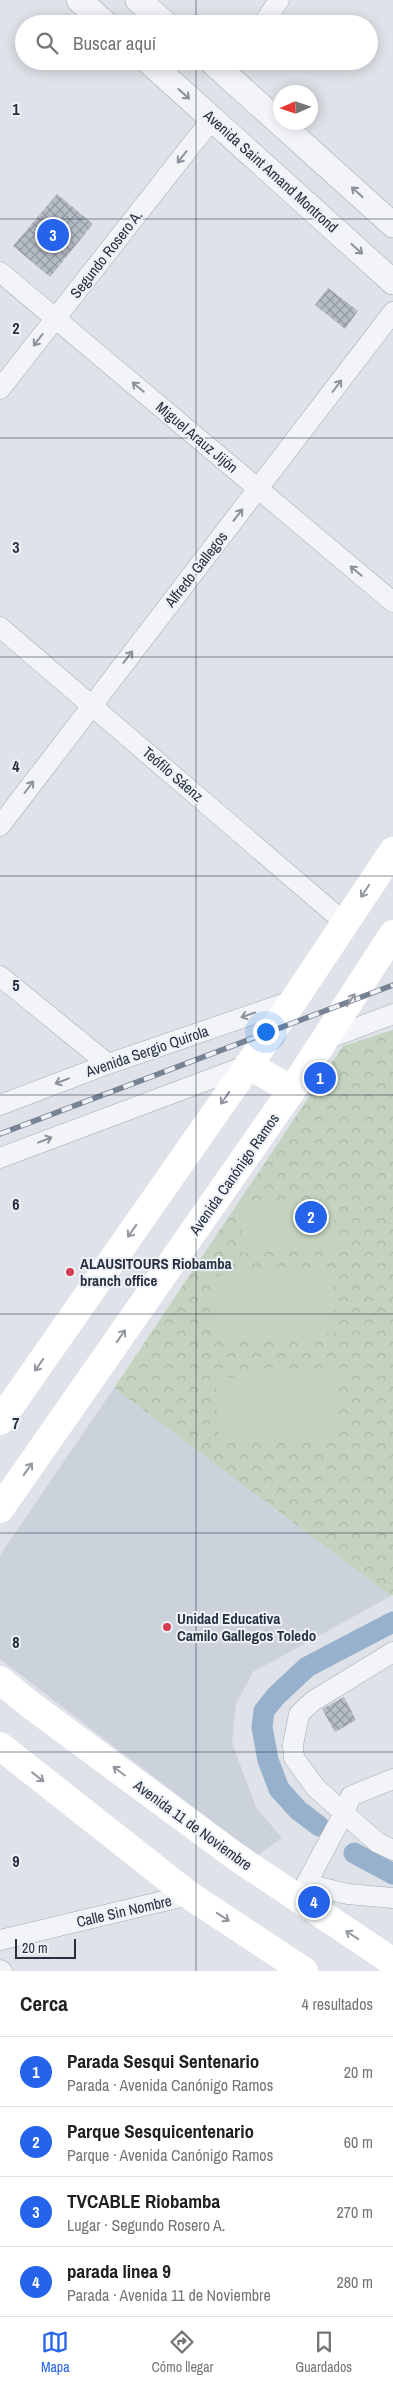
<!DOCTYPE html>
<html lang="es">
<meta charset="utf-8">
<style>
:root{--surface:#fff;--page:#f6f6f6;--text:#202124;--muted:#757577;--line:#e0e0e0;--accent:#2563eb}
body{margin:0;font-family:"Archivo Narrow",sans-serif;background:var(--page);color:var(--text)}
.compass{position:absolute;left:273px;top:85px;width:45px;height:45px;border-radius:50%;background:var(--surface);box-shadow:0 2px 12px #0003;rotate:267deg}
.scale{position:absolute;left:15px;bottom:12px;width:61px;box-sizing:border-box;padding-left:5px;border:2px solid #273041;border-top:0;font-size:14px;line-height:18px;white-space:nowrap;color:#273041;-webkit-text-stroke:4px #eef2f6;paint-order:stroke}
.you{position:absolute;left:265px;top:1031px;width:18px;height:18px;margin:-12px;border:4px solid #fff;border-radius:50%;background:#1a73e8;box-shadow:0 0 0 8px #1a73e833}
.badge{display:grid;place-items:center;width:32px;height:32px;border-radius:50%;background:var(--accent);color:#fff;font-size:16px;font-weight:700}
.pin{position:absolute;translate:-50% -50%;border:2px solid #fff;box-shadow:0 1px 5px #0006}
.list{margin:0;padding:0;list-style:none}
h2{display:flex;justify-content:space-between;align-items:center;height:65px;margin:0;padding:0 20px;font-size:21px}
h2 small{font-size:16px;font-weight:400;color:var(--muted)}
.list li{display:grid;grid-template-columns:32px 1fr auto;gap:15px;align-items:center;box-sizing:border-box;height:70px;padding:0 20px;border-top:1px solid var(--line)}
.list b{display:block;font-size:19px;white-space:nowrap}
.list p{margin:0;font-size:16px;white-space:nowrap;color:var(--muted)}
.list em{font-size:16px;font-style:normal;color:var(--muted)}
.icon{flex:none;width:28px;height:28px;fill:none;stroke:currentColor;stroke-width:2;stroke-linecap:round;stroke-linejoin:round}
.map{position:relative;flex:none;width:393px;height:1971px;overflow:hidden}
.search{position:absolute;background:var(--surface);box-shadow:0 2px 12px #0003;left:15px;right:15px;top:15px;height:55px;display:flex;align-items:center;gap:12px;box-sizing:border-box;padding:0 18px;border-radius:28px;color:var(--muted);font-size:19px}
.sheet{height:345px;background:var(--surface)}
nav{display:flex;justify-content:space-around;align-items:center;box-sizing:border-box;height:70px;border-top:1px solid var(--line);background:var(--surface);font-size:14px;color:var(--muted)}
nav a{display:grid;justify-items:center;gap:2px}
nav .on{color:var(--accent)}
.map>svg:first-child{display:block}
.built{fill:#ccd2db}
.forest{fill:url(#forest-crowns)}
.pitch{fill:#c4d3bf}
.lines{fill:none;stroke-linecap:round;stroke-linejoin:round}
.canal{stroke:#97b1cc;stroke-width:21}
.building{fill:url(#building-cross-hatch)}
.minor-casing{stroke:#a4aab3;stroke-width:21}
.tertiary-casing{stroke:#a4aab3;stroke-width:26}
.minor{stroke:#f2f4f7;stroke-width:20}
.tertiary{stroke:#f2f4f7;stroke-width:25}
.secondary{stroke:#fff;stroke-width:28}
.rail-casing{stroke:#778294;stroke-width:5.5}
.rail{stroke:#eef2f6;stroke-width:4;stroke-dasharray:11;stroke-linecap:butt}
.oneway{stroke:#8c929c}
.oneway2{stroke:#9398a0}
.grid{fill:none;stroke:#273041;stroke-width:1;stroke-opacity:0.55}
.poi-dot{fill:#d73b53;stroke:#eef2f6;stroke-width:2}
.labels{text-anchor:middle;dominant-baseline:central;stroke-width:4;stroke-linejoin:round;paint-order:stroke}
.street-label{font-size:15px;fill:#273041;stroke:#eef2f6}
.poi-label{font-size:15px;font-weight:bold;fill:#273041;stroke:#eef2f6;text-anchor:start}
.grid-label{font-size:16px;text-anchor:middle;font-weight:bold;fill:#273041;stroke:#eef2f6;stroke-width:4;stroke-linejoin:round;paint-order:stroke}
</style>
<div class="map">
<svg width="393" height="1971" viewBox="0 0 393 1971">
<defs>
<pattern id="forest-crowns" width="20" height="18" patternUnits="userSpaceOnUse" patternTransform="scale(1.25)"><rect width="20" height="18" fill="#c4d3bf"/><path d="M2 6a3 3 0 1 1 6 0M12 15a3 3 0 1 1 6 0" fill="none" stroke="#a8b5a5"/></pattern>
<pattern id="building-cross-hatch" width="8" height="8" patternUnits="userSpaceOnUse" patternTransform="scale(1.25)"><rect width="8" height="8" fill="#b5bcc6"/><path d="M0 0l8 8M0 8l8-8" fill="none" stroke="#9399a2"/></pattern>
</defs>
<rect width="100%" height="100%" fill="#dfe3e9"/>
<polygon class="built" points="114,1388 391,1596 253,1672 236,1704 232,1743 256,1807 282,1838 257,1856 0,1659 0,1555"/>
<polygon class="forest" points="393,1030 393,1595 391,1596 114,1388 343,1046"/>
<g class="pitch">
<polygon points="333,1201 335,1248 243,1253 240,1207"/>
<polygon points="332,1270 335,1333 214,1339 211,1276"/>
<polygon points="336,1372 339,1435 219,1441 216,1378"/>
</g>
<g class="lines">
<g class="canal">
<polyline points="319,1826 298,1810 279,1789 268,1760 262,1727 264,1711 276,1696 307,1667 393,1622"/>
<polyline points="354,1853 393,1874"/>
</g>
</g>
<g class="building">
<polygon points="57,194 93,224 50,277 13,246"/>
<polygon points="328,288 358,311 345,329 315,305"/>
<polygon points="344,1697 356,1720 335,1732 322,1709"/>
</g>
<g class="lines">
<defs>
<g id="minor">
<polyline points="263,24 279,0"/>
<polyline points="0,272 393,602"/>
<polyline points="0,389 212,119"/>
<polyline points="0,627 344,922"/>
<polyline points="0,826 393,312"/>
<polyline points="0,976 108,1064"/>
<polyline points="325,1040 393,1014"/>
<polyline points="0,1105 108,1064 294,1000"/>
<polyline points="0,1158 248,1065"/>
<polyline points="393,1779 351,1796 344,1813 378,1843 393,1850"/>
<polyline points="306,1884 348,1894 393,1898"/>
<polyline points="298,1899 344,1813 316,1788 294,1758 293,1745 299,1714 313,1701 393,1652"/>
<polyline points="0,1940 189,1895"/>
<polyline points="0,1970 2,1971"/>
</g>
<g id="tertiary">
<polyline points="79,0 106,24"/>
<polyline points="138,0 166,24"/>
<polyline points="148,61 393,282"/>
<polyline points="211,61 393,225"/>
</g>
</defs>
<use href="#minor" class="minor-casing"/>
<use href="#tertiary" class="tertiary-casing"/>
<use href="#minor" class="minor"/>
<use href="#tertiary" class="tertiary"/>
<g class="secondary">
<polyline points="248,1065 292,1090"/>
<polyline points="0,1421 294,1000 393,851"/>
<polyline points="0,1509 292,1090 393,934"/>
<polyline points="0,1680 32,1706 235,1856 393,1962"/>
<polyline points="0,1746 189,1895 304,1971"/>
</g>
<defs>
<polyline id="rail" points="0,1134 393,985"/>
</defs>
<use href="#rail" class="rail-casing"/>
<use href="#rail" class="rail"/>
</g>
<defs><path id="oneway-shaft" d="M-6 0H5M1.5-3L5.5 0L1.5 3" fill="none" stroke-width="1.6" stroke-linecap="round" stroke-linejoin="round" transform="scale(1.25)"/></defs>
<g class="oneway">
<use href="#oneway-shaft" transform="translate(184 94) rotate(42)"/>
<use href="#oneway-shaft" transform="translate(182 157) rotate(128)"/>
<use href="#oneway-shaft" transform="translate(357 192) rotate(-138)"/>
<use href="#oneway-shaft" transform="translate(357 249) rotate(42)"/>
<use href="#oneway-shaft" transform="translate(38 340) rotate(128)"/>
<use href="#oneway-shaft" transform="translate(337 386) rotate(-53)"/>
<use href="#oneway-shaft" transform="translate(138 387) rotate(-140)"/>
<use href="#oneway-shaft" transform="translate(238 515) rotate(-52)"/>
<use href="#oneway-shaft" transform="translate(356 571) rotate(-140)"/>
<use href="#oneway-shaft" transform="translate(128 657) rotate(-52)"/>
<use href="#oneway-shaft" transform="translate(29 787) rotate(-53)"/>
<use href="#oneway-shaft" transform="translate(248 1015) rotate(161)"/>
<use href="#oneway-shaft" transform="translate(62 1081) rotate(159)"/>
<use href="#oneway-shaft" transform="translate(45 1140) rotate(-21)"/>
</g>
<g class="oneway2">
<use href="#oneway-shaft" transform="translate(365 891) rotate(124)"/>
<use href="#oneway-shaft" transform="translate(351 1000) rotate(-57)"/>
<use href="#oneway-shaft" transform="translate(225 1098) rotate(125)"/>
<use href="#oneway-shaft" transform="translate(132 1231) rotate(125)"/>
<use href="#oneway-shaft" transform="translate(121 1336) rotate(-55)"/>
<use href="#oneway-shaft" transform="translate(39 1365) rotate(125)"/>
<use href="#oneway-shaft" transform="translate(28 1469) rotate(-55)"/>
<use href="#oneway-shaft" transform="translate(119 1771) rotate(-143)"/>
<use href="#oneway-shaft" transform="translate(38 1777) rotate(38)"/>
<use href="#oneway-shaft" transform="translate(223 1917) rotate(33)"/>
<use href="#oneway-shaft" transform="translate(352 1935) rotate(-146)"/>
</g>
<path class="grid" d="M196,0V24M196,61V1971M0,219H393M0,438H393M0,657H393M0,876H393M0,1095H393M0,1314H393M0,1533H393M0,1752H393"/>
<g class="poi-dot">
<circle cx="70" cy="1272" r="5"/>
<circle cx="167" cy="1627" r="5"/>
</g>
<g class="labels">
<g class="street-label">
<text transform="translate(271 171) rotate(42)">Avenida Saint Amand Montrond</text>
<text transform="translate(106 254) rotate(-52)">Segundo Rosero A.</text>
<text transform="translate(197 437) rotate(40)">Miguel Arauz Jijón</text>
<text transform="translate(196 569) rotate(-52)">Alfredo Gallegos</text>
<text transform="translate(173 774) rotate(41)">Teófilo Sáenz</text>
<text transform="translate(147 1051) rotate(-19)">Avenida Sergio Quirola</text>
<text transform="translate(234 1174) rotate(-55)">Avenida Canónigo Ramos</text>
<text transform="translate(193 1825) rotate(36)">Avenida 11 de Noviembre</text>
<text transform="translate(124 1911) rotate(-13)">Calle Sin Nombre</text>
</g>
<g class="poi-label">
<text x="80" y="1263">ALAUSITOURS Riobamba<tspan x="80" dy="17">branch office</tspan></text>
<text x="177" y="1618">Unidad Educativa<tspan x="177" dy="17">Camilo Gallegos Toledo</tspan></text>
</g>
</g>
<g class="grid-label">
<text x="16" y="115">1</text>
<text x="16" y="334">2</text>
<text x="16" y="553">3</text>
<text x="16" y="772">4</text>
<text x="16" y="991">5</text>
<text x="16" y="1210">6</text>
<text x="16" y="1429">7</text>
<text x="16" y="1648">8</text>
<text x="16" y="1867">9</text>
</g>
</svg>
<svg class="compass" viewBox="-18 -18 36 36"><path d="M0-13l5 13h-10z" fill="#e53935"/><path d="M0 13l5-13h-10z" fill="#757577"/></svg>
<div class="scale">20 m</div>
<div class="you"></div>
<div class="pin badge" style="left:320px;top:1078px">1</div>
<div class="pin badge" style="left:311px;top:1217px">2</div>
<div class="pin badge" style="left:53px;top:235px">3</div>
<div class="pin badge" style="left:314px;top:1902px">4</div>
<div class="search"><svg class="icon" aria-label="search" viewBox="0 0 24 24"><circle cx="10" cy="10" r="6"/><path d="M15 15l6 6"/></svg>Buscar aquí</div>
</div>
<section class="sheet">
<h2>Cerca<small>4 resultados</small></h2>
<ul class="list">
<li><span class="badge">1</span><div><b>Parada Sesqui Sentenario</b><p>Parada · Avenida Canónigo Ramos</p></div><em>20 m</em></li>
<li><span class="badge">2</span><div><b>Parque Sesquicentenario</b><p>Parque · Avenida Canónigo Ramos</p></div><em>60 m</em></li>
<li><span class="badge">3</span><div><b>TVCABLE Riobamba</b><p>Lugar · Segundo Rosero A.</p></div><em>270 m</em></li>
<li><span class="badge">4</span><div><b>parada linea 9</b><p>Parada · Avenida 11 de Noviembre</p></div><em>280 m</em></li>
</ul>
</section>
<nav>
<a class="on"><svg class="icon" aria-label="map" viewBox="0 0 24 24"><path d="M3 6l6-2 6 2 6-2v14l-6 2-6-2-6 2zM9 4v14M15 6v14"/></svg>Mapa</a>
<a><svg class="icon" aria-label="directions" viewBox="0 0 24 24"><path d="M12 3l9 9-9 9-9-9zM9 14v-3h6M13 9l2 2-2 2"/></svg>Cómo llegar</a>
<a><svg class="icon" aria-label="saved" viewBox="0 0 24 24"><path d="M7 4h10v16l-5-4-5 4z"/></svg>Guardados</a>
</nav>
